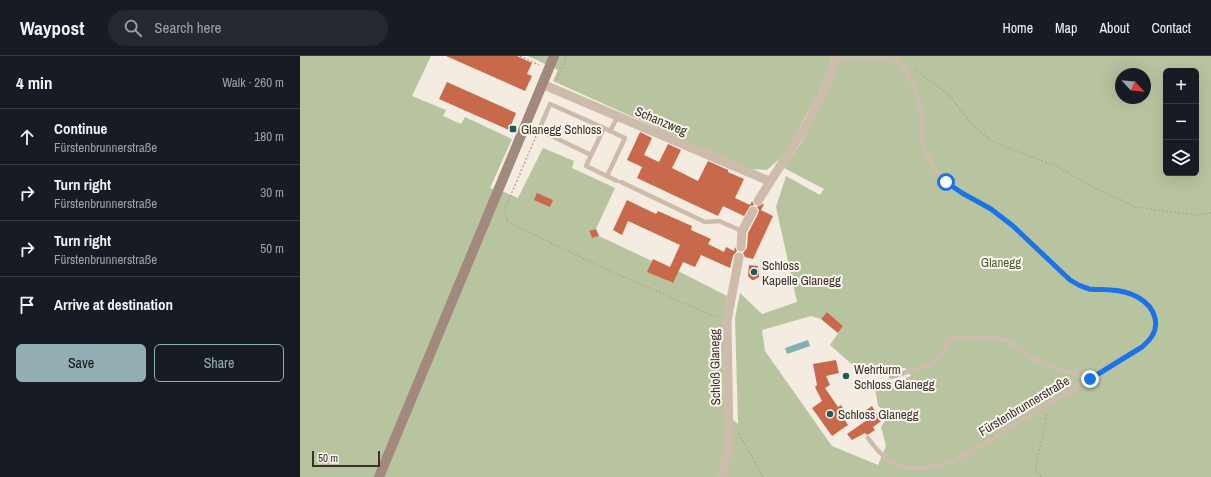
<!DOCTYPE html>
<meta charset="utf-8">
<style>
:root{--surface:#171b24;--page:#242831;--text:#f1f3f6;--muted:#9ea1a6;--line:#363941;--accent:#92aeb2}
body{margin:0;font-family:"Archivo Narrow",sans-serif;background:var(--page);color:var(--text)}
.controls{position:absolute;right:12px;top:12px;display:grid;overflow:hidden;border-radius:6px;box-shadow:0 4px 16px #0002}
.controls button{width:36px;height:36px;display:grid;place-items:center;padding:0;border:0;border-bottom:1px solid var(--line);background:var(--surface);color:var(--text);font:20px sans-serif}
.compass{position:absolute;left:815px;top:12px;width:36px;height:36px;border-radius:50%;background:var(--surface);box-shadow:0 4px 16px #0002;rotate:116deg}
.scale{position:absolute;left:12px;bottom:10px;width:68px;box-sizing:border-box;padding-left:4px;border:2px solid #3b302b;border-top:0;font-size:11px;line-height:14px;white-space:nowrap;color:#3b302b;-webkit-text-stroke:3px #fbf5ee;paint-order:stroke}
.stop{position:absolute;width:12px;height:12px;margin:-9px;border:3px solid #1a73e8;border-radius:50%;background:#fff}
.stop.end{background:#1a73e8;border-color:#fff;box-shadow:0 1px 4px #0008}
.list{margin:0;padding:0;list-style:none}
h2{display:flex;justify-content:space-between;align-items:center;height:52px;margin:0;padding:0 16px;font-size:17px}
h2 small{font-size:13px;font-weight:400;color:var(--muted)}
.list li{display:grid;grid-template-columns:26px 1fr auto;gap:12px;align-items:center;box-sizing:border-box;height:56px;padding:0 16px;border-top:1px solid var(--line)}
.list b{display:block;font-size:15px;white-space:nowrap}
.list p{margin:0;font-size:13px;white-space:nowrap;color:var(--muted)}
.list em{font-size:13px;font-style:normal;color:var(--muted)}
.actions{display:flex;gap:8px;padding:12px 16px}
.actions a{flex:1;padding:9px 0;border:1px solid var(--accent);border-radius:6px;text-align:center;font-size:14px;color:var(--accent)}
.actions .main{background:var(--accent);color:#111}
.icon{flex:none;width:22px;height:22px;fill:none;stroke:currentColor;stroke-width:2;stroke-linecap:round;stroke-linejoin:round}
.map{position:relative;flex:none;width:911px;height:421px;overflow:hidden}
header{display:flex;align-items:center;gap:24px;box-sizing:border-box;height:56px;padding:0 20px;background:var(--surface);border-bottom:1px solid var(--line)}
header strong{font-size:19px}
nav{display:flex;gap:22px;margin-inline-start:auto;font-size:14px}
.search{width:280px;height:36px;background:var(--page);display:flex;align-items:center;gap:10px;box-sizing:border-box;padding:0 14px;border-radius:22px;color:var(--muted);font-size:15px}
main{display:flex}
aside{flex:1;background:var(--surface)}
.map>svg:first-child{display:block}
.green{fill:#b8c4a0;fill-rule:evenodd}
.water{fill:#7fb0b2}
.building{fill:#c8694b}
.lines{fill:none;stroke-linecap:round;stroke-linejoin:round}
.path{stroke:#b9a596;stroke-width:1.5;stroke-dasharray:2 2;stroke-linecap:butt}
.lane{stroke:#cdbbac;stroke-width:4.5}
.street{stroke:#cdbbac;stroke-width:9}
.secondary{stroke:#a18a7d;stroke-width:10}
.route{stroke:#1a73e8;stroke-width:5}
.poi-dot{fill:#1f5a5e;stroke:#fbf5ee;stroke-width:1.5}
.labels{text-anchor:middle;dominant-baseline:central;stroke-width:4;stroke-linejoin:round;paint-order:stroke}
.street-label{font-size:13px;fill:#3b302b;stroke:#fbf5ee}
.poi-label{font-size:13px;fill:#3b302b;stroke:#fbf5ee;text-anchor:start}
.park-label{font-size:13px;fill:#4a5a2e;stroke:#fbf5ee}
</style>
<header>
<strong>Waypost</strong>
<div class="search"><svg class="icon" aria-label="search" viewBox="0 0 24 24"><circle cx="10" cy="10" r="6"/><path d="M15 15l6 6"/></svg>Search here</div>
<nav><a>Home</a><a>Map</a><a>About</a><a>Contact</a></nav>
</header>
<main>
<aside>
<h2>4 min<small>Walk · 260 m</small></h2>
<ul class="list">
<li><svg class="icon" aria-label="ahead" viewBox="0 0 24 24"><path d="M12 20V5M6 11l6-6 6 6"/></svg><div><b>Continue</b><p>Fürstenbrunnerstraße</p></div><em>180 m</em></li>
<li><svg class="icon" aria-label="right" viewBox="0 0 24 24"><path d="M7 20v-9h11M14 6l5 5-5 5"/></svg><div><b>Turn right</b><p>Fürstenbrunnerstraße</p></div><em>30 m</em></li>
<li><svg class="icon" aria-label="right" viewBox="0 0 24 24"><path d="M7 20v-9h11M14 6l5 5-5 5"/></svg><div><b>Turn right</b><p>Fürstenbrunnerstraße</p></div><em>50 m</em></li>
<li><svg class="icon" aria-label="arrive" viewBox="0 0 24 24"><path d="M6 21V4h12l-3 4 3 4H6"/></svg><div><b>Arrive at destination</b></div></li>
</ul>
<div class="actions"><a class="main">Save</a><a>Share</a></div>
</aside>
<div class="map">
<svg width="911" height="421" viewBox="0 0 911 421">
<rect width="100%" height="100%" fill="#f4ebe1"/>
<g class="green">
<path d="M0,0H131L112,40L146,54L143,60L161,68L165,61L212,83L190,132L204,136L218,142L243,92L274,105L272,112L315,132L296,173L289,176L292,182L299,180L352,205L348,216L372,227L378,215L427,240L423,265L424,356L438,368L435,262L440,237L462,258L497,246L476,151L486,120L520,139L524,133L484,112L502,85L525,40L540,0H911V421H0ZM866,15H896V117H866ZM821,18H845V42H821ZM527,256L543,270L530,289L556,312H605L611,320L575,333L578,349L587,362L581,371L586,390L578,409L532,390L465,295L462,274L511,260L521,263Z"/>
<polygon points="228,0 532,0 531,7 517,40 484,99 467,114 448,113 253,25 258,14"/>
</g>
<polygon class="water" points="508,284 510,290 487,298 485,292"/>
<g class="building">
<polygon points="146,0 217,0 232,7 227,18 232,20 225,35"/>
<polygon points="147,26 216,57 209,74 139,43"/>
<polygon points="340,76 352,82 344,99 359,106 368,88 381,94 372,112 398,125 408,105 428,114 428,116 444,123 435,142 450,149 453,143 452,145 454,149 450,150 444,160 423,150 418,160 337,122 342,111 327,104"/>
<polygon points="237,137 253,144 250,151 234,144"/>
<polygon points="327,144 356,158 358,155 392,170 391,174 411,183 408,188 424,196 426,191 434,195 435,191 437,195 433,200 430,212 401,199 395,211 383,206 373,227 347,216 353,203 370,211 380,189 328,165 322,179 313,174"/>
<polygon points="463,148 464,148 461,154 473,160 453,203 445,201 443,197 447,192 448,177 458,158 459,154 457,151"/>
<polygon points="296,173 299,180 292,182 289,175"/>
<polygon points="449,209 458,210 457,213 459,214 459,221 454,224 452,224 448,220"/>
<polygon points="527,256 543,270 538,277 521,263"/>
<polygon points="536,304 539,317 526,320 530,329 525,332 538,351 541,349 546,357 542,360 548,369 532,380 512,352 522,345 515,331 517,329 513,308"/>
<polygon points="572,350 576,357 578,356 584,363 573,371 575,374 569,378 567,379 565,377 552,384 547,378 567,364 562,357"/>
</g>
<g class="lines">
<g class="path">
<polyline points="220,0 239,9"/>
<polyline points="614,13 648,38 672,68 691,85 758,111 795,132 836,151 897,159 911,157"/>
<polyline points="257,24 264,7 266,0"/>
<polyline points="236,80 204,155 208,166 299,210 418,262"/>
<polyline points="439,377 463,421"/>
<polyline points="741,421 736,414 737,401 745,371 747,357"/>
</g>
<g class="lane">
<path d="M537,3H595L606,14L613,28L620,49L623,90L634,112L646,126L662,137L691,153L713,170L769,224C776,228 782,231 789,233C796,234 804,233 811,234C830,235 853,244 855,265C856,277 850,284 842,291L668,397C661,401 653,406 645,408C626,414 601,415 585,401C578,396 573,389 568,382"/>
<polyline points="310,75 316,64"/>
<polyline points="291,99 239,74 250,48 304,72"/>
<polyline points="307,120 325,82 304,72 286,110 317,125"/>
<polyline points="321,126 405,166 419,165 442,175"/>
<polyline points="591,321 632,308 640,301 649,285 656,281 702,283 714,289 729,301 757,312 790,323"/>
</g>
<g class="street">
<polyline points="242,28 469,125"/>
<polyline points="458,145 507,68 525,33 537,0"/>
<polyline points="441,191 442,175 453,155"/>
<polyline points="422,421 429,382 427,265 439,201"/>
</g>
<polyline class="secondary" points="79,421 254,0"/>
</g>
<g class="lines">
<path class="route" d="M646,126L662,137L691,153L713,170L770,224C776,228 782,231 789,233C796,234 804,233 811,234C829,235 850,243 855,262C858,275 851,283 842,291L790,323"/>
</g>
<g class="poi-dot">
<rect x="209" y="69" width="8" height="8" rx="2"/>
<circle cx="454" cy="216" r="4"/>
<circle cx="546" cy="320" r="4"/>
<circle cx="530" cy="358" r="4"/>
</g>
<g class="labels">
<g class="street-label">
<text transform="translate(361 65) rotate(23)">Schanzweg</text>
<text transform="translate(415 311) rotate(-91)">Schloß Glanegg</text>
<text transform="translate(724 350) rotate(-31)">Fürstenbrunnerstraße</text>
</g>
<g class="poi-label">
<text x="221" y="73">Glanegg Schloss</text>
<text x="462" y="209">Schloss<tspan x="462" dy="15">Kapelle Glanegg</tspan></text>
<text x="554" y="313">Wehrturm<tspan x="554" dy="15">Schloss Glanegg</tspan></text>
<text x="538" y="358">Schloss Glanegg</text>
</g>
<g class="park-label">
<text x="701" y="206">Glanegg</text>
</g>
</g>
</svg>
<div class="controls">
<button>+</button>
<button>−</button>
<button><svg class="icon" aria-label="layers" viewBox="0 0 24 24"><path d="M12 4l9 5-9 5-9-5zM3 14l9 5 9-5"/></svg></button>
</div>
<svg class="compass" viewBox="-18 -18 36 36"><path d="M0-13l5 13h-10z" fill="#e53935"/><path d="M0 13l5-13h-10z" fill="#9ea1a6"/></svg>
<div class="scale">50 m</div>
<div class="stop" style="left:646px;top:126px"></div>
<div class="stop end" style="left:790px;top:323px"></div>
</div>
</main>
